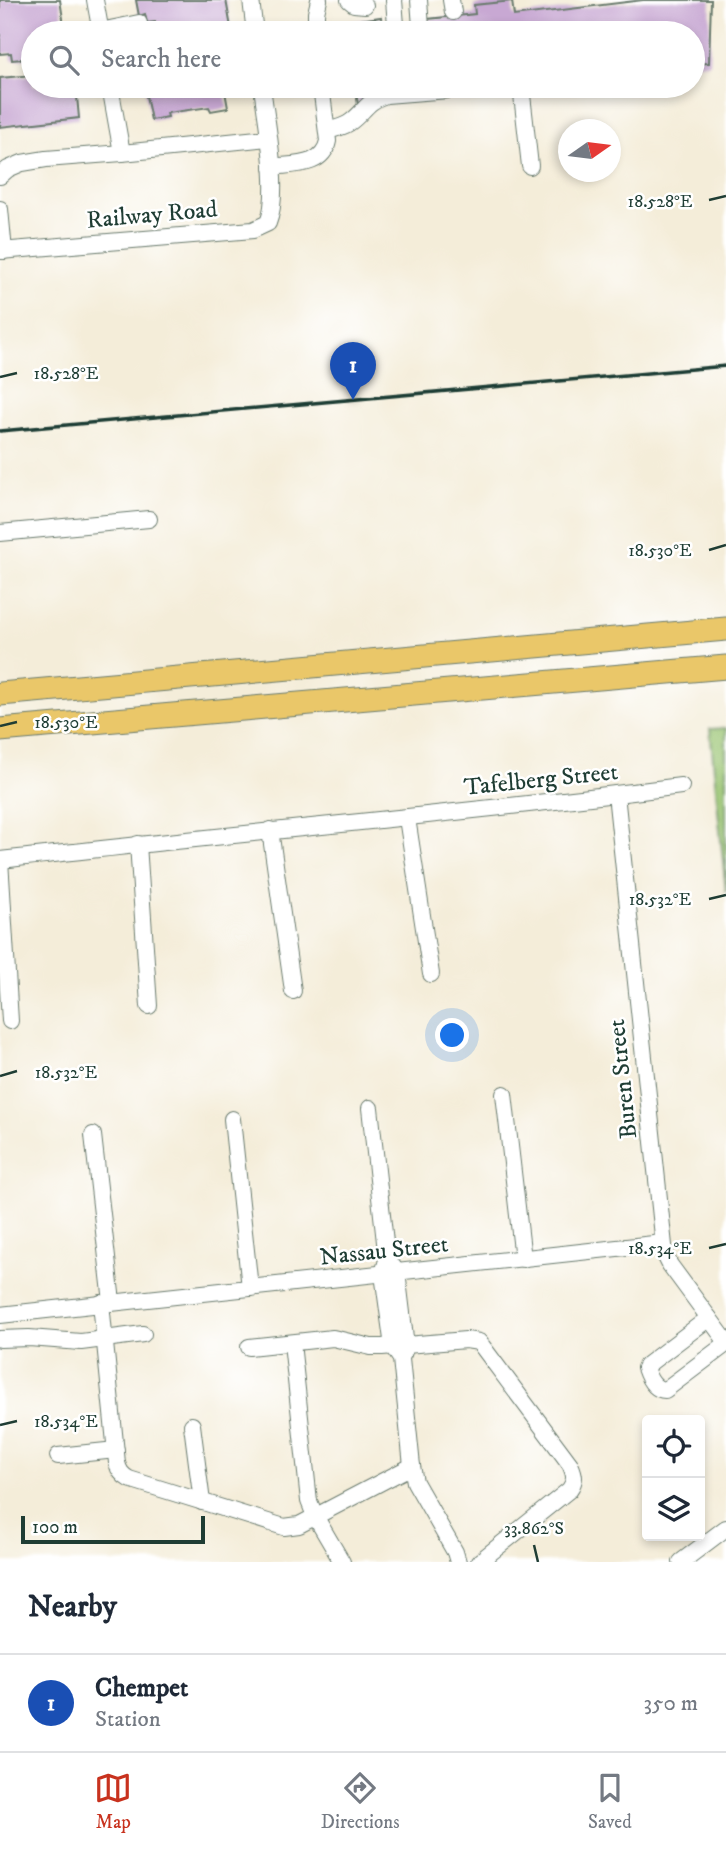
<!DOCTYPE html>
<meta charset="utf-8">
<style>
:root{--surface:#fff;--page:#f6f6f7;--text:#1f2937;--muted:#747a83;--line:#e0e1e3;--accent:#c8321e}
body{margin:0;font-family:"IM FELL DW Pica",serif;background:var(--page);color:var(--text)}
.controls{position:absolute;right:21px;bottom:21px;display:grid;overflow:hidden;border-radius:7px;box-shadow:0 4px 10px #0003}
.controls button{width:63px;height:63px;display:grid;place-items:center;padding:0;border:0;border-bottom:2px solid var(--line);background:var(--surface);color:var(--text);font:35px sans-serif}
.compass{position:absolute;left:558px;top:119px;width:63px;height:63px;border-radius:50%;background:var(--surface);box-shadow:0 4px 10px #0003;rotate:76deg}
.scale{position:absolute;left:21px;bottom:18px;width:184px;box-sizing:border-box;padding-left:7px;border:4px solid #1f3d34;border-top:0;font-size:19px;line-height:24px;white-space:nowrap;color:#1f3d34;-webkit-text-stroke:5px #fff;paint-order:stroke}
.you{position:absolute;left:453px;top:1036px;width:24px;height:24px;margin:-18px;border:5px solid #fff;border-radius:50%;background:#1a73e8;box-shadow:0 0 0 10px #1a73e833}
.badge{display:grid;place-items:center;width:46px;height:46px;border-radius:50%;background:var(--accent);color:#fff;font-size:23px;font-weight:700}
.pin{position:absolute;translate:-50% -58px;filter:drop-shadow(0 2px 4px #0008)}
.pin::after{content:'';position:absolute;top:37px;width:24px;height:21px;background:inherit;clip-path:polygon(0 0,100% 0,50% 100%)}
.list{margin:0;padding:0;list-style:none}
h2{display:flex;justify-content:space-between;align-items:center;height:91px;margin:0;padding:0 28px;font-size:30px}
h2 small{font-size:23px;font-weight:400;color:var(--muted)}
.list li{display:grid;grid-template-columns:46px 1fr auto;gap:21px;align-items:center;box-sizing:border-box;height:98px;padding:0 28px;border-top:2px solid var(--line)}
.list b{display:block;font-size:26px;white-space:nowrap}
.list p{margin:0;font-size:23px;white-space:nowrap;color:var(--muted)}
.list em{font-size:23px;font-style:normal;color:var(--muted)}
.icon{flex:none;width:38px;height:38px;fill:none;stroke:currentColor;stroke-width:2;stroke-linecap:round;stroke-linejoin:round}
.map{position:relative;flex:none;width:726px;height:1562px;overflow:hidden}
.search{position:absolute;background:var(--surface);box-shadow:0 4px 10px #0003;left:21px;right:21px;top:21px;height:77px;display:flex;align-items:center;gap:18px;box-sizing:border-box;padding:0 24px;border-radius:38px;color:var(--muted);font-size:26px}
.sheet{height:189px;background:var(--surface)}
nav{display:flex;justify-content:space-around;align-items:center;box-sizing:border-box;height:98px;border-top:2px solid var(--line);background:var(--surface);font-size:19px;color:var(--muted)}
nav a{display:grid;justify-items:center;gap:4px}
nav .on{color:var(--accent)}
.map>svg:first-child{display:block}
.green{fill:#98c370;stroke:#5c8052;stroke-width:2}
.building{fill:#c8a8d3}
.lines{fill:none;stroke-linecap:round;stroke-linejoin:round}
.minor-casing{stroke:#6a7b6e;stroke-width:18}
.highway-casing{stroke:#6a7b6e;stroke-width:25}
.minor{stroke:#fff;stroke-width:16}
.highway{stroke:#eac769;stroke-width:23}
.rail{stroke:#1f3d34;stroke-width:3.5}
.ticks{fill:none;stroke:#1f3d34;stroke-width:2.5}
.labels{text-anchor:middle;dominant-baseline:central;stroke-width:5;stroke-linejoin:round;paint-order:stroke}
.street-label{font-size:24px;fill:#1f3d34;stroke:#fff}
.ticks-label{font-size:18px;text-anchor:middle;fill:#1f3d34;stroke:#fff;stroke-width:5;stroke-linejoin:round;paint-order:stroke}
</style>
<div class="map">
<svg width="726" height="1562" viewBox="0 0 726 1562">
<rect width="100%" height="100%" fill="#fff"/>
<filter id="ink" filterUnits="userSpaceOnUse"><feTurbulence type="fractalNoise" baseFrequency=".0143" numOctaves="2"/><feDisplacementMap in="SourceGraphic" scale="14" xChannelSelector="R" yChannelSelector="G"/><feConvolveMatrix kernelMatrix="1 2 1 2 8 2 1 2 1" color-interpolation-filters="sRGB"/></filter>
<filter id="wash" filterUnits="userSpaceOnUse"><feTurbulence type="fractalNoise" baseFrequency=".00686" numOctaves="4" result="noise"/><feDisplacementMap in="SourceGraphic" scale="28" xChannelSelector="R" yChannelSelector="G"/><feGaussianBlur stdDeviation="1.57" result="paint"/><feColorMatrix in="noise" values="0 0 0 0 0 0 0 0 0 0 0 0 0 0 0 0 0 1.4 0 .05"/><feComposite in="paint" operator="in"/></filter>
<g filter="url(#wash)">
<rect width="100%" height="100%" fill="#f4edd9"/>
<polygon class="green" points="726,728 726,892 710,729"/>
<g id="blocks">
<g class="building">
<polygon points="0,0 60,0 65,31 33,33 33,58 12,60 11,53 0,54"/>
<polygon points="136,0 226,0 232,33 149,33 148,29 156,28 155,22 147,23 145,14 139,16"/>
<polygon points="643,0 711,0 709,63 693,64 693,33 429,33 428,19 475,14 474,5 512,1 514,16"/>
<polygon points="381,17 383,33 347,33 345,22"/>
<polygon points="33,75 33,86 76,86 79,118 0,127 0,78"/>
<polygon points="144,86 224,86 228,108 211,111 209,107 167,113 168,117 151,120"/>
<polygon points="355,86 427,86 373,92 358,105"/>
</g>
</g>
</g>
<g filter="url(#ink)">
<use href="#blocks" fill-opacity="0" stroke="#6a7b6e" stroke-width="2"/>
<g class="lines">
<defs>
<g id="minor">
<polyline points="95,0 101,33"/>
<polyline points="251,0 255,33"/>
<polyline points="349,0 354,4 365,5"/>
<polyline points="394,0 396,25"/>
<polyline points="419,0 421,27"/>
<polyline points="451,0 453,12"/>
<polyline points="100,31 139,23"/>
<polyline points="316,33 316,13 319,0"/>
<polyline points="110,86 122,153"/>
<polyline points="521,86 530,166"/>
<path d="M327,131C334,129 343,127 349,123C364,113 366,101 386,95L499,86"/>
<path d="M272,167C293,164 323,167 328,141L321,86"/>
<polyline points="0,176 8,169 22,163 46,159 122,153 268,138"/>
<polyline points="0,209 4,251"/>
<path d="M0,251L253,230L268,223C281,191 266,122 262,86"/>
<polyline points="0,533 149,519"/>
<polyline points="616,794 665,1255 670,1265 726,1341"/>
<polyline points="407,818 431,974"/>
<polyline points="270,830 293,991"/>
<polyline points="138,844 149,1006"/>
<path d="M0,860C227,834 454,815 681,786"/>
<polyline points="0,860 10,1021"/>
<polyline points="504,1094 523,1259"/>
<polyline points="370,1108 387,1260 383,1274 393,1347 401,1359 412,1466 415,1482 455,1552 458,1562"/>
<polyline points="232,1119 250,1288"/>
<polyline points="93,1135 112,1302"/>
<polyline points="391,1264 397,1272 406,1346 403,1354"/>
<path d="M101,1303L117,1463C119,1471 122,1475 129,1479L284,1527L299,1525L412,1466"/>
<polyline points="0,1315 663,1243"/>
<path d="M709,1318L647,1365L645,1368C648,1377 654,1390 665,1390L726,1344"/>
<polyline points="0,1339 29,1338 81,1342 143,1334"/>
<polyline points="292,1343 309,1501 315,1516 342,1562"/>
<path d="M249,1347L333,1338L371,1347H382L466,1340L479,1342L570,1464C575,1475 576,1480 569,1490L479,1562"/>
<polyline points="192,1425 202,1502"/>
<polyline points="58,1456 116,1450"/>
<polyline points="681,1562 726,1528"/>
</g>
<g id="highway">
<polyline points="0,694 726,629"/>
<polyline points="0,730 726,667"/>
</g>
</defs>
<use href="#minor" class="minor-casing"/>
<use href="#highway" class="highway-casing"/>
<use href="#minor" class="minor"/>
<use href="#highway" class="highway"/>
<polyline class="rail" points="0,431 726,366"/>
</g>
</g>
<path class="ticks" d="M709,200L726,196M0,377L17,373M709,550L726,545M0,726L17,722M709,899L726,895M0,1076L17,1071M709,1248L726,1244M0,1425L17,1421M534,1545L538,1562"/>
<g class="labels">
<g class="street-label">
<text transform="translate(152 215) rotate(-5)">Railway Road</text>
<text transform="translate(541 780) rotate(-6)">Tafelberg Street</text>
<text transform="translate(623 1079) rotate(-96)">Buren Street</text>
<text transform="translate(384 1251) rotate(-6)">Nassau Street</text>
</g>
</g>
<g class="ticks-label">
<text x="660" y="207">18.528°E</text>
<text x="66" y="379">18.528°E</text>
<text x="660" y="556">18.530°E</text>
<text x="66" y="728">18.530°E</text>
<text x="660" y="905">18.532°E</text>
<text x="66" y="1078">18.532°E</text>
<text x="660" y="1254">18.534°E</text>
<text x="66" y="1427">18.534°E</text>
<text x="534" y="1534">33.862°S</text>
</g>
</svg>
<div class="controls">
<button><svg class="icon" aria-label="locate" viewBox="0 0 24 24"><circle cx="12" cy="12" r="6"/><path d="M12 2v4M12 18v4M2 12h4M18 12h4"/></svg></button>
<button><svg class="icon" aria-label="layers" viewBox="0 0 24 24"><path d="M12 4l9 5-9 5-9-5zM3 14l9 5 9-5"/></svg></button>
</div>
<svg class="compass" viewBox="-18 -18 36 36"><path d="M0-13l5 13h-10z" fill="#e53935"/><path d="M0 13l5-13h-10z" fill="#747a83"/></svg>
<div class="scale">100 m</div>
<div class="you"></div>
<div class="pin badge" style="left:353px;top:400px;background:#1a4fb4">1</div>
<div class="search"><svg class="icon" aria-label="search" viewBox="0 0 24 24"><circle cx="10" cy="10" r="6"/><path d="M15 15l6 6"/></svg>Search here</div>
</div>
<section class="sheet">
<h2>Nearby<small></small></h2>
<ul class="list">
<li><span class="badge" style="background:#1a4fb4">1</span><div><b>Chempet</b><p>Station</p></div><em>350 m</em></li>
</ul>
</section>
<nav>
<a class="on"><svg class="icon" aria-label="map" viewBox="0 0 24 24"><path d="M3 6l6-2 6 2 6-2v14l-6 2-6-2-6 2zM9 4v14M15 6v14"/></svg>Map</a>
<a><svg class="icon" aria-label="directions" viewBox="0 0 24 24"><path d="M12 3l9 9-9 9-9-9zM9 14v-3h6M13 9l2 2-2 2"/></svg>Directions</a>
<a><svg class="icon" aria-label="saved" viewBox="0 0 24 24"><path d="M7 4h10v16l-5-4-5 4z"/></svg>Saved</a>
</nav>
